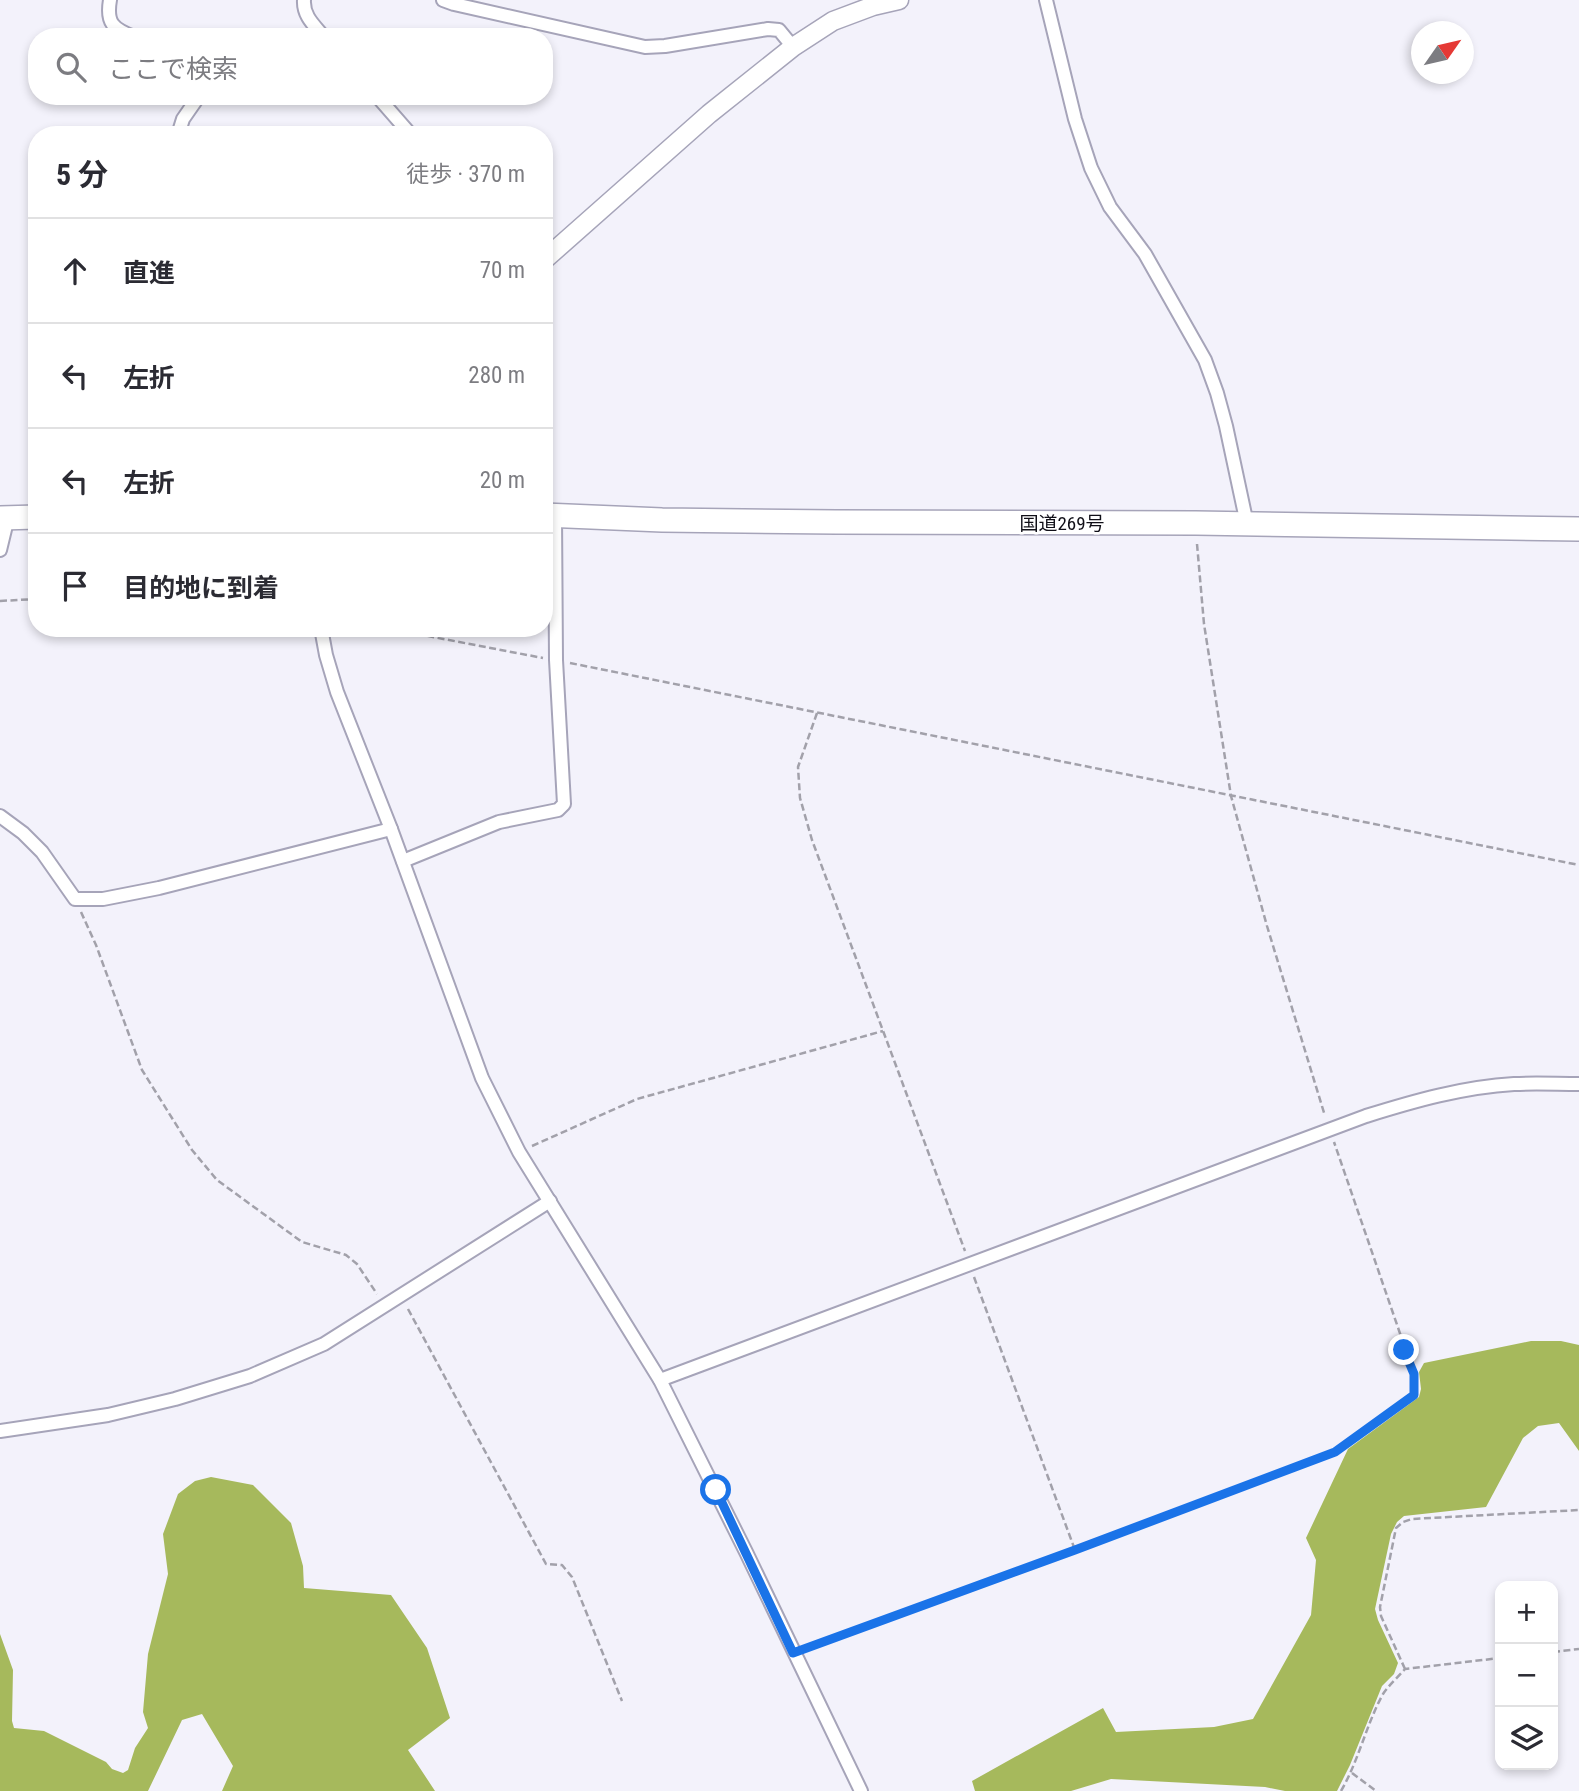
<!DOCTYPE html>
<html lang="ja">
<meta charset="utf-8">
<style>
:root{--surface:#fff;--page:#f2f2f3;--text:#2b2b33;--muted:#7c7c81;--line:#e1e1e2}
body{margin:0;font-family:"Roboto Condensed","Noto Sans JP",sans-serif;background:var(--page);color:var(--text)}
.controls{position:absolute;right:21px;bottom:21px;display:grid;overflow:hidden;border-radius:14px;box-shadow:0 4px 10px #0003}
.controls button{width:63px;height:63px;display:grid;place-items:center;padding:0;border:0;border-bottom:2px solid var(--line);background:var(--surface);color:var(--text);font:35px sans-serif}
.compass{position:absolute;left:1411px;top:21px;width:63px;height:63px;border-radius:50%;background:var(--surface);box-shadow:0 4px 10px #0003;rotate:56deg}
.stop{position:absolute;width:21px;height:21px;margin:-16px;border:5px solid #1a73e8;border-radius:50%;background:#fff}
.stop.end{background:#1a73e8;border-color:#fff;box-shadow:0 2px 7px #0008}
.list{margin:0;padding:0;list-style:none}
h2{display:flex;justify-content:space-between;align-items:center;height:91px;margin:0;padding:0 28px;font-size:30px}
h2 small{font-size:23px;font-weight:400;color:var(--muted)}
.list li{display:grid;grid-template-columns:46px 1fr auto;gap:21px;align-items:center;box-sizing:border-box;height:105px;padding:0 28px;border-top:2px solid var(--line)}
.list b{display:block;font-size:26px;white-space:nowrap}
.list em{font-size:23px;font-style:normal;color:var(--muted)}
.icon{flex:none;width:38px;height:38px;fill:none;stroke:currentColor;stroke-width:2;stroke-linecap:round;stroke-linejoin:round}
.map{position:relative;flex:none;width:1579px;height:1791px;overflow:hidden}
.search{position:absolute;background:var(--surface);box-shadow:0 4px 10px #0003;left:28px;top:28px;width:525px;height:77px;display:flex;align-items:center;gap:18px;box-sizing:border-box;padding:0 24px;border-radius:28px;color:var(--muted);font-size:26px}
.panel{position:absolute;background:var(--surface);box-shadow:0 4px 10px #0003;left:28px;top:126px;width:525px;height:511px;border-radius:28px}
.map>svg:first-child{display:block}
.forest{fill:#a6b95c}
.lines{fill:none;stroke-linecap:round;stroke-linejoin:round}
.street-casing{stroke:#a6a4b9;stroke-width:16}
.secondary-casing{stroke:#a6a4b9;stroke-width:21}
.highway-casing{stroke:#a6a4b9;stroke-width:26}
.path{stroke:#a2a1aa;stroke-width:2.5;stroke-dasharray:7 3.5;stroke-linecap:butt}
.street{stroke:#fff;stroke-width:12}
.secondary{stroke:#fff;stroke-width:18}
.highway{stroke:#fff;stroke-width:23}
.route{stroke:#1a73e8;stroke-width:9}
.labels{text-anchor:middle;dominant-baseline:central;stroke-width:5;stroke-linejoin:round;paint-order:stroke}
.street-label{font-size:19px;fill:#100f17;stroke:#fff}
</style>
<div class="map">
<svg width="1579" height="1791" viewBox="0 0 1579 1791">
<rect width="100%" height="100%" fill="#f3f2fb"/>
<g class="forest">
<polygon points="1531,1341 1561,1341 1579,1345 1579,1451 1559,1423 1538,1426 1523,1438 1486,1507 1404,1516 1397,1522 1391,1534 1375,1609 1378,1620 1398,1663 1394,1674 1382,1686 1350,1765 1337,1791 1285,1791 1265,1787 1111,1779 1071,1791 975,1791 972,1781 1103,1708 1116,1732 1214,1727 1253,1719 1311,1615 1316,1560 1306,1538 1348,1449 1419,1397 1421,1389 1419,1372 1424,1363"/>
<polygon points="211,1477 253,1485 291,1523 303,1566 304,1588 391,1595 427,1648 450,1718 408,1750 435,1791 222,1791 233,1766 202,1714 182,1720 148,1791 0,1791 0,1634 13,1670 12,1721 14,1728 44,1731 106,1762 112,1769 123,1773 128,1770 135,1748 148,1728 143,1712 148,1654 168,1574 163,1534 178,1494 195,1481"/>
</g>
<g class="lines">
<defs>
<g id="street">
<path d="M110,0C106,23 113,29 134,37"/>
<path d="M304,0C303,16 314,25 324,37"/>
<polyline points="443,0 454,4 645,47 665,46 768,29 779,30 793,47"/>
<polyline points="1046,0 1075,119 1091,168 1110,207 1145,254 1205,360 1217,393 1226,426 1247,524"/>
<polyline points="377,96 411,135"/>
<polyline points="178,135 183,119 199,96"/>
<polyline points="0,550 8,517"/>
<polyline points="321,628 326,655 337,692 391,829 482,1078 519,1152 660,1380 746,1552 861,1791"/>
<polyline points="0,816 23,833 42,852 75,899 103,899 159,888 391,829"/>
<polyline points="403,861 499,822 558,810 564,804 556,660 555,515"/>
<path d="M660,1380L1366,1116C1414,1101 1463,1087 1514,1084C1536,1083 1557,1084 1579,1084"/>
<polyline points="0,1431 108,1415 175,1399 250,1376 324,1344 550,1201"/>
</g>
<polyline id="secondary" points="544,260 709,114 793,47 833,21 873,6 899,0"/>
<g id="highway">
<polyline points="544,515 662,520 836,522 1196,523 1579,529"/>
<polyline points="0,518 37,517"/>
</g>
</defs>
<use href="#street" class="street-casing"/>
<use href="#secondary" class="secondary-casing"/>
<use href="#highway" class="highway-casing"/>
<g class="path">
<polyline points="1197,544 1204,624 1231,796 1267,926 1325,1116"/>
<polyline points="0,601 37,599"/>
<polyline points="386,628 543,658"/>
<polyline points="570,663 1579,865"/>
<polyline points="817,713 798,767 800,798 812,840 965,1251"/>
<polyline points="81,912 96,945 142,1070 192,1150 217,1180 302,1242 346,1255 357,1264 377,1294"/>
<polyline points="532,1146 637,1099 883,1031"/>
<polyline points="974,1277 1075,1550"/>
<polyline points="408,1309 546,1564 562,1565 572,1577 622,1701"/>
<polyline points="806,1648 1075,1550 1335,1452 1414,1395 1414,1374 1334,1142"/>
<polyline points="1553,1652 1579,1649"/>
<polyline points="1405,1669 1381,1616 1380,1607 1396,1528 1403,1522 1412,1519 1579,1510"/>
<polyline points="1352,1773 1376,1791"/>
<path d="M1341,1791C1359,1760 1366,1725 1383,1694C1389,1685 1398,1677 1405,1669L1500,1658"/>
</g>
<use href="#street" class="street"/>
<use href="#secondary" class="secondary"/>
<use href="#highway" class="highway"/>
</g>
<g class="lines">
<polyline class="route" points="716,1490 793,1653 1075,1550 1335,1452 1414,1395 1414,1374 1404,1350"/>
</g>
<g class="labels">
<g class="street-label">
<text x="1062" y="523">国道269号</text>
</g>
</g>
</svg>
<div class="controls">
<button>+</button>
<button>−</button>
<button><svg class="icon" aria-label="layers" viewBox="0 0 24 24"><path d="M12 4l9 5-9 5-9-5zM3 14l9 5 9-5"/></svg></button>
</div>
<svg class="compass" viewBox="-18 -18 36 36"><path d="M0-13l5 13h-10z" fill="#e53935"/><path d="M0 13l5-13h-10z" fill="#7c7c81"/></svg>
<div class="stop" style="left:716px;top:1490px"></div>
<div class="stop end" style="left:1404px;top:1350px"></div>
<div class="search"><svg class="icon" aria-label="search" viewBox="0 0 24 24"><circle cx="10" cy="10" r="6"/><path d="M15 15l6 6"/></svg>ここで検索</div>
<section class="panel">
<h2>5 分<small>徒歩 · 370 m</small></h2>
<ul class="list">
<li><svg class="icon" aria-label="ahead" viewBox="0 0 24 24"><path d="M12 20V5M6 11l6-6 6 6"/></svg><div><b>直進</b></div><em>70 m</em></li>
<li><svg class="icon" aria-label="left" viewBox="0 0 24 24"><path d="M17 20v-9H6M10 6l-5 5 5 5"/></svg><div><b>左折</b></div><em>280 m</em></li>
<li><svg class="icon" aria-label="left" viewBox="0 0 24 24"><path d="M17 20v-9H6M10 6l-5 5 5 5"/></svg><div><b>左折</b></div><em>20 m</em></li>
<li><svg class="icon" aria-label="arrive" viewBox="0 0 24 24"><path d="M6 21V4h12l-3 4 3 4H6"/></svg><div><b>目的地に到着</b></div></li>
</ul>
</section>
</div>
